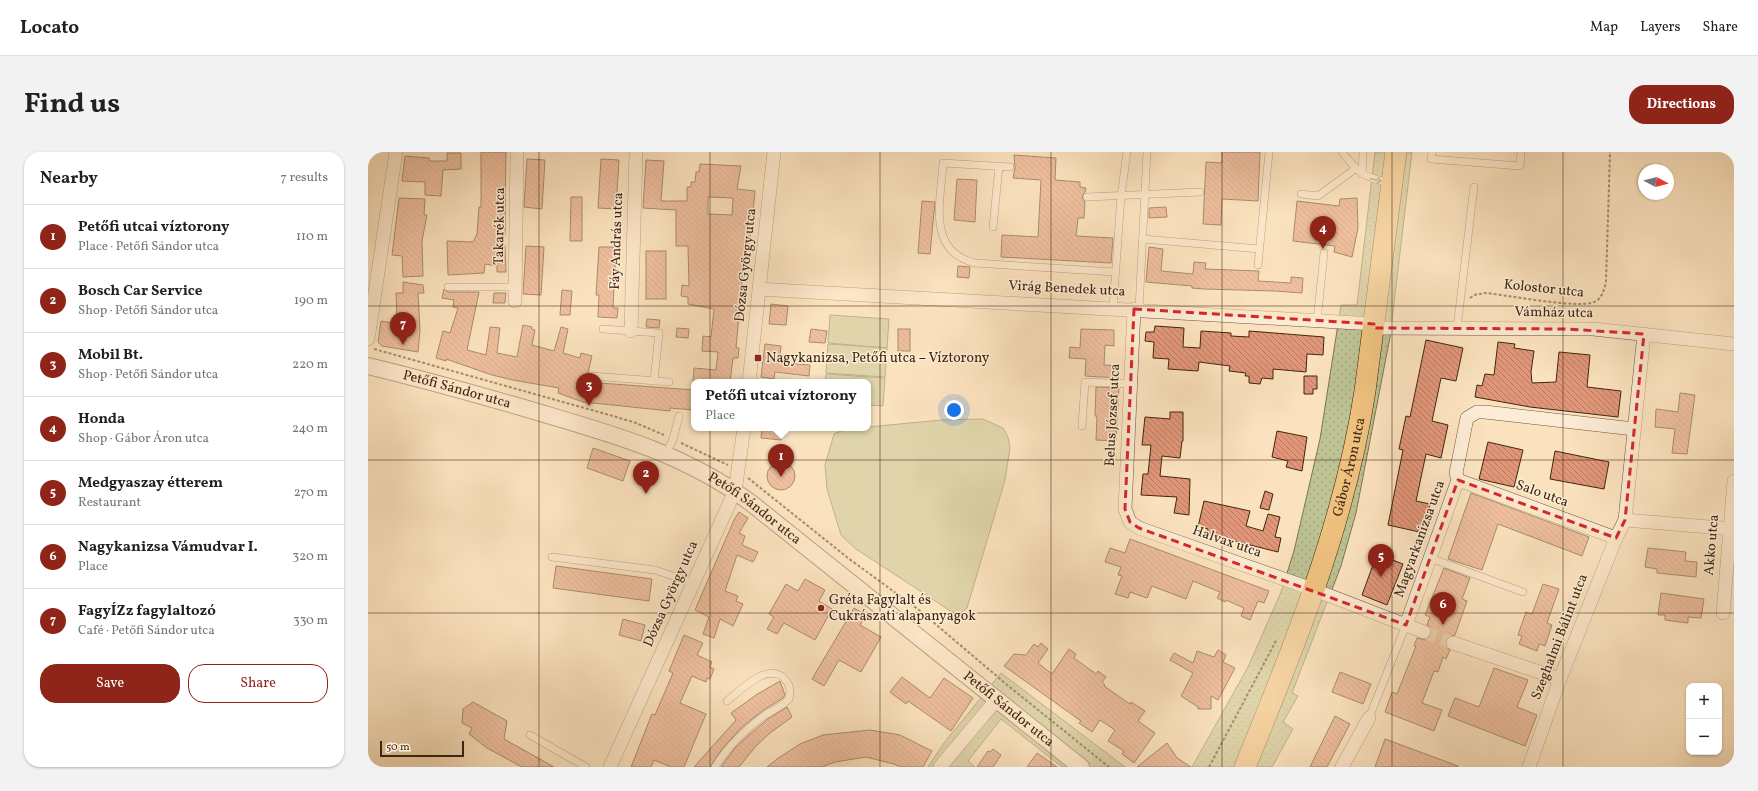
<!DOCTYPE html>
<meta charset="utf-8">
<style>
:root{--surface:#fff;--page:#f2f2f2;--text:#202124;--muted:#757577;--line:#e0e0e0;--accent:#8f2418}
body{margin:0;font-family:Vollkorn,serif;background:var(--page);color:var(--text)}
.controls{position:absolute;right:12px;bottom:12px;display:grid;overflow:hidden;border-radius:8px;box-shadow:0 1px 3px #0004}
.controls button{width:36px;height:36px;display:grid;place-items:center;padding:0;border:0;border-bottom:1px solid var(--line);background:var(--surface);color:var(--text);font:20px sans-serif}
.compass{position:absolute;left:1270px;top:12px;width:36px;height:36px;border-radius:50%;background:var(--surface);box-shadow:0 1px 3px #0004;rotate:97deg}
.scale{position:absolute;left:12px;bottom:10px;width:84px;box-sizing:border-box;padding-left:4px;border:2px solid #41260e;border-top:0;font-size:11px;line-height:14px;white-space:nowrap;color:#41260e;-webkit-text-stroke:3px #fcecd5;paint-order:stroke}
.you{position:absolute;left:586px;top:258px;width:14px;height:14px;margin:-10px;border:3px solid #fff;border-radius:50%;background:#1a73e8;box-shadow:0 0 0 6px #1a73e833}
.badge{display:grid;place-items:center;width:26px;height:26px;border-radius:50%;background:var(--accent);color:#fff;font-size:13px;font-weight:700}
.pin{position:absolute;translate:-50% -33px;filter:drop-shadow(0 1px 2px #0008)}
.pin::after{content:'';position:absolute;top:21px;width:14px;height:12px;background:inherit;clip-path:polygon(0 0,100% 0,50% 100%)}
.popup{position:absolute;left:323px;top:227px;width:180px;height:52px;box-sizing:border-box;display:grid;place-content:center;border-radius:8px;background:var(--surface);filter:drop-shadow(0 1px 3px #0005);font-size:13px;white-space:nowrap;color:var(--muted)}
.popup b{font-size:15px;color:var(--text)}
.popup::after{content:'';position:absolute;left:50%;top:100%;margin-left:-8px;border:8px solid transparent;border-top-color:var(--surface)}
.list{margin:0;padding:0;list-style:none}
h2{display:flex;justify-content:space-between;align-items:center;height:52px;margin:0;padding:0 16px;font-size:17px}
h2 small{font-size:13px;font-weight:400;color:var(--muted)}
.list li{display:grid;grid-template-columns:26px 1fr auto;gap:12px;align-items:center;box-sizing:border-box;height:64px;padding:0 16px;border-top:1px solid var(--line)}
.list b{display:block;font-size:15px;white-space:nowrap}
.list p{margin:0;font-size:13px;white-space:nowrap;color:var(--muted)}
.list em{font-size:13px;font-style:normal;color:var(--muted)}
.actions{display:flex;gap:8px;padding:12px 16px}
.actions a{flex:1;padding:9px 0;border:1px solid var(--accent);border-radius:16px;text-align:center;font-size:14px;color:var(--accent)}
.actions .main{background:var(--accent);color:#fff}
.map{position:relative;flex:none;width:1366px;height:615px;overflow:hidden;border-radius:16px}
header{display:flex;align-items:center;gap:24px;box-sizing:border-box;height:56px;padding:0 20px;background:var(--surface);border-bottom:1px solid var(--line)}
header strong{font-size:19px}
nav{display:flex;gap:22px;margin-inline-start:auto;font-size:14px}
.intro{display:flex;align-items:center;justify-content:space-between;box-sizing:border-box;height:96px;padding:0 24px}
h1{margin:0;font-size:28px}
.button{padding:10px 18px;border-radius:16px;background:var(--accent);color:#fff;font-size:14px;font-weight:700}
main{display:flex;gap:24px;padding:0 24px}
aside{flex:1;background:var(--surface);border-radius:16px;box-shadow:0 1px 3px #0004}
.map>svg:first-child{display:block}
.green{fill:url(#green-dots);stroke:#7f7450}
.pitch{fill:#bdc393;stroke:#7f7450}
.building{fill:url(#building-back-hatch);stroke:#41260e;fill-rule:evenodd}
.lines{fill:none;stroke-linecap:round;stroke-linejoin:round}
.minor-tunnel{stroke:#d6bc9b;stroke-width:13;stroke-dasharray:13 6;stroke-linecap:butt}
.service-casing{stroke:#70553a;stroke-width:8}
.minor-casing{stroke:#70553a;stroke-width:14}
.tertiary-casing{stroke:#70553a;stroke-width:18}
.primary-casing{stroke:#41260e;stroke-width:22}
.path{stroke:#41260e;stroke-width:2;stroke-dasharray:3 2;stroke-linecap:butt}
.service{stroke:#fcecd5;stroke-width:7}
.minor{stroke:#fcecd5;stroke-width:13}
.tertiary{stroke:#fcecd5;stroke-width:16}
.primary{stroke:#eec17f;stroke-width:21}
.oneway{stroke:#9e8972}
.marked{fill:none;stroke:#d62828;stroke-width:3;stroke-dasharray:8 5;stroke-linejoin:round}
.grid{fill:none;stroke:#41260e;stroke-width:1;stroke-opacity:0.55}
.poi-dot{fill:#8f2418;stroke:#fcecd5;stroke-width:1.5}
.labels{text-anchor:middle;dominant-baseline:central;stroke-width:3;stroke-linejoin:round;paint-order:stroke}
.street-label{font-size:14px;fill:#41260e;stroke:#fcecd5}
.poi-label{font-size:14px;fill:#41260e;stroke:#fcecd5;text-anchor:start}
</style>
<header>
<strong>Locato</strong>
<nav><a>Map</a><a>Layers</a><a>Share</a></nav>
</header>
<div class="intro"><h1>Find us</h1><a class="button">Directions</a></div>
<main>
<aside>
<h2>Nearby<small>7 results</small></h2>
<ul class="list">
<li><span class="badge">1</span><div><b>Petőfi utcai víztorony</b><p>Place · Petőfi Sándor utca</p></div><em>110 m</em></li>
<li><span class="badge">2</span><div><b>Bosch Car Service</b><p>Shop · Petőfi Sándor utca</p></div><em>190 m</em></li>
<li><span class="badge">3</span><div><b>Mobil Bt.</b><p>Shop · Petőfi Sándor utca</p></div><em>220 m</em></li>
<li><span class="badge">4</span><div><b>Honda</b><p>Shop · Gábor Áron utca</p></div><em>240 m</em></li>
<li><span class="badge">5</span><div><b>Medgyaszay étterem</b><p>Restaurant</p></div><em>270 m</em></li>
<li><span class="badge">6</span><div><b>Nagykanizsa Vámudvar I.</b><p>Place</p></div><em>320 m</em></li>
<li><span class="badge">7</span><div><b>FagyÍZz fagylaltozó</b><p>Café · Petőfi Sándor utca</p></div><em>330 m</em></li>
</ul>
<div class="actions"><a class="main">Save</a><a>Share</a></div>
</aside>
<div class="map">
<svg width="1366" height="615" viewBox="0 0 1366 615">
<defs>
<pattern id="green-dots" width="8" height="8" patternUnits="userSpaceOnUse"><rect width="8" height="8" fill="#bdc393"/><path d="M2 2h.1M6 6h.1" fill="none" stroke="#a4a77e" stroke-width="1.8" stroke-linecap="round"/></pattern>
<pattern id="building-back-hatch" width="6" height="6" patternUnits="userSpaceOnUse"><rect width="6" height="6" fill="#e19679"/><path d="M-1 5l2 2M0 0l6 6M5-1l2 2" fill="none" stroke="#b87a62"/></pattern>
</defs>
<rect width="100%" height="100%" fill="#fbe2be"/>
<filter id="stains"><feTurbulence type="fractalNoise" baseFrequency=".005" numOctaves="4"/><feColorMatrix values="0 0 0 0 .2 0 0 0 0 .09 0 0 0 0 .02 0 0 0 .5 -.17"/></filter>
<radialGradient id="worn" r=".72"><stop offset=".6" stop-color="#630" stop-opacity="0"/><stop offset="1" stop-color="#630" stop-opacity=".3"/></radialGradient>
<g class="green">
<polygon points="1007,0 1044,0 1022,185 988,361 973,414 924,541 930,544 915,570 925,577 904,615 824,615 880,515 913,440 926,399 952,287 973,153 989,153"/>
<polygon points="633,521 757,615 694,615 633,567 600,609 607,615 560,615 576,591"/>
</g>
<g class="pitch">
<polygon points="462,163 521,167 519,196 460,191"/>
<polygon points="460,192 519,196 517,225 458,221"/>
<polygon points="458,222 517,226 515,254 500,253 500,230 457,230"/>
<path d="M615,267L635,276L640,285L642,296L637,328L599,456C594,461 591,462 584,460L488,397L473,383L459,337L457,313L466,282L478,277L574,268Z"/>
</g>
<g class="building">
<polygon points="113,0 138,0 137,83 136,83 134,94 137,94 138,120 129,120 129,114 117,112 116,121 80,123 79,89 105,90 109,82 111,55 113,55"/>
<polygon points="854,0 892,0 890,49 854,47 853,73 835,72 838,10 854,11"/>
<polygon points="79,1 93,1 93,17 75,18 73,44 57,43 57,30 34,29 37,4 61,6 61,9 79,9"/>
<polygon points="646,3 688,6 687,28 712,30 712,35 718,36 717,40 714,45 717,50 716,66 710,66 708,84 745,86 743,111 633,105 634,83 670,85 673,28 645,26 647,16"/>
<polygon points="159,7 177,8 174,57 156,55"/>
<polygon points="233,7 251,8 248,57 230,56"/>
<path d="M278,8L296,9L293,49H319V35H323V30H327L328,20H331L332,12L373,14L369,37L387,39L384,72L380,97H378L375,119L368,196H371L370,206H365L362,230H325L326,216L348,218L350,200L334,199L335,184L343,185L346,157L320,152V145L313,144L314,133L321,134L320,94H308V58L275,56ZM340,45L365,46L364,63L340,62Z"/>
<polygon points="589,27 609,28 607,70 586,68"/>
<polygon points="203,45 214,45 214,89 202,89"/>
<polygon points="31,46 57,47 56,63 59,63 54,89 55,124 35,125 34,104 24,103"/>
<polygon points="989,46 990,76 984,105 966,100 967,94 925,89 929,49 971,54 972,47"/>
<polygon points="554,49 567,50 562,102 550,101"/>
<polygon points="798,55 799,65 781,66 781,56"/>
<polygon points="158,94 176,95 173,143 155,142"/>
<polygon points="231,95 248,95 245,156 250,156 249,166 230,165 231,143 228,143"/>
<polygon points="781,95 795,97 793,119 825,122 826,110 838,111 837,117 891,119 890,129 923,131 923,125 935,126 934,141 907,139 836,137 824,136 824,134 778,130"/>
<rect x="278" y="99" width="20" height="48"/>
<polygon points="590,114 602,115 601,126 589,125"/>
<polygon points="35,130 55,133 56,141 50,141 52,178 50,200 14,194 10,190 13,169 29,172 28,141 35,141"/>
<polygon points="76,137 80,140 111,140 99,198 118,203 122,175 132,176 129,201 149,205 155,173 164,175 163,177 167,178 164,193 186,199 193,175 200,177 195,201 212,206 213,201 224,204 218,230 326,238 326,258 302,256 302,259 215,250 190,241 191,236 145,228 124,223 78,207 78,209 68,206 75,179 82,181 90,156 85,155 86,148 74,146"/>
<polygon points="194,138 204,139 202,163 192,163"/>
<polygon points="126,141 138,141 137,151 125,151"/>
<polygon points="403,152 420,154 418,173 401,172"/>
<polygon points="279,167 292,168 291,176 278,175"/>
<polygon points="787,174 816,176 815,195 832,196 833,179 863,181 863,184 881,185 881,179 956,185 955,203 939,202 938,220 905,217 905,227 894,226 892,232 881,231 881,224 877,224 878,221 861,219 862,214 831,210 830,219 800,217 801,207 785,206 786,190 777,189 778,180 786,180"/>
<polygon points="309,176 321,177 320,186 308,185"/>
<polygon points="443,177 459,179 457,191 441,190"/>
<rect x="530" y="177" width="12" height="22"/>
<polygon points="713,177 746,178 746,194 737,193 736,213 751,214 750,226 717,224 718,207 701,206 702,195 712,196"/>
<polygon points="1058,188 1095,196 1088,229 1073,226 1064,269 1080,273 1073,306 1058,302 1048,349 1062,352 1056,381 1020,373 1035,298 1031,297 1038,264 1042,265"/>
<polygon points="1130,190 1147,192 1146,196 1166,199 1163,220 1164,231 1188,230 1191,200 1222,203 1219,235 1253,239 1250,265 1162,255 1107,245 1109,233 1114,234 1117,222 1126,223"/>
<polygon points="397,192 413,194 412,203 418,203 417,211 442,213 441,224 407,220 406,227 393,225"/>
<polygon points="936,224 949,224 949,237 945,237 945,242 936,242"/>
<polygon points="728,235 751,236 748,289 728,288 729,264 727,264"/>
<polygon points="1312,241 1327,243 1319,302 1304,301 1307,277 1287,275 1288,257 1310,260"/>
<polygon points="802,260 815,260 815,289 814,289 812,306 794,304 792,324 822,327 821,363 806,361 809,345 773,343 775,322 780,322 783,293 774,293 777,265 802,267"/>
<polygon points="394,276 414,276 413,288 393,286"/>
<polygon points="909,279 939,285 934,319 918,315 920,309 904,305"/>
<polygon points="1120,290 1155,298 1146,335 1111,327"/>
<polygon points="225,296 262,309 255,329 219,316"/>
<polygon points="1187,299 1241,310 1236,337 1182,327"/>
<circle cx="413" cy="324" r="14"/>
<polygon points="897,339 905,342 901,358 892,356"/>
<polygon points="1103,341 1221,385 1214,404 1130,372 1114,418 1080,407"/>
<polygon points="836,349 882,359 878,374 895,379 900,362 912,365 907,385 913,386 910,400 838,382 840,377 830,375"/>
<polygon points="371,360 380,366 371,381 377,384 374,393 390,400 385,410 369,403 357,439 370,444 368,449 375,452 365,474 352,467 346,486 335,482 341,465 327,458 366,368"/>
<polygon points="762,387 901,439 896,451 890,449 882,468 873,464 876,456 858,448 857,450 849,446 852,440 825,429 818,447 784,434 779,446 762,440 760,446 747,442 754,424 750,423 753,415 737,410 742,396 757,401"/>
<polygon points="1280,396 1318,400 1317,409 1329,410 1328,425 1289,421 1289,417 1277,415"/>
<polygon points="1009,402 1035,412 1019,453 994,443"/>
<polygon points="188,414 284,427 281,449 185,436"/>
<polygon points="1076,416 1102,426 1094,447 1099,449 1087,483 1080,485 1077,489 1077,493 1082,498 1078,507 1075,505 1070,520 1066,519 1054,551 1074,558 1066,579 1017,560 1024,540 1029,542 1048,494 1046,494 1049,486 1058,488 1063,483 1064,478 1059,473 1062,465 1057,463"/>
<polygon points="437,427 457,438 451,449 464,457 447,488 416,471 409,482 399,477 406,465 401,462 418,432 430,439"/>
<polygon points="1175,432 1191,437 1179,471 1184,473 1177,494 1171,492 1169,499 1151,492 1154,484 1150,483 1158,460 1164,462"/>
<polygon points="1293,441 1336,447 1333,466 1320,465 1320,471 1297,468 1297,463 1290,463"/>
<polygon points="486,456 498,463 492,473 513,485 493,520 471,508 456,534 444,527"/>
<polygon points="255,467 277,473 273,489 251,483"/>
<polygon points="316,483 335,491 329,503 344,510 342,515 346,517 342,527 339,526 338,530 324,524 312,551 338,562 316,615 303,615 286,608 283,615 263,615 284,562 287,563 305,521 301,519"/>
<polygon points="673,491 680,497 670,511 684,522 701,497 708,502 706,506 728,522 730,519 738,525 734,530 737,533 736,534 762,552 763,550 777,559 770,569 787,581 766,611 754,602 756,599 740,589 747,578 732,568 724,580 711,571 713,569 636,514 646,502 658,503 666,492 670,495"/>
<polygon points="850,498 858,503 855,510 867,516 850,548 843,544 843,557 830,557 830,555 813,544 825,521 802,508 806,501 825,511 829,499 846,505"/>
<polygon points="1126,516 1160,528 1149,555 1169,563 1157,594 1080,564 1087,546 1111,555"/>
<polygon points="972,520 1003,532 995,552 964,540"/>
<polygon points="534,525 562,546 576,526 605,546 583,579 540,549 538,552 522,540"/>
<polygon points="412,529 417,543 415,546 394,559 373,576 354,597 342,615 326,615 368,568 363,561 388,543"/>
<polygon points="105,550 139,569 136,587 186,615 154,615 119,596 101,582 104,576 94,571 95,557"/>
<polygon points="419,555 424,565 402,581 388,594 371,615 353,615 367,596 380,584 400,567"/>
<polygon points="967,564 982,572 975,585 959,615 942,615"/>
<polygon points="502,578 532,583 564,599 555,615 533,615 526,612 498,605 467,610 454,615 399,615 409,607 432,592 455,583"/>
<polygon points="1017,587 1090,614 1090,615 1007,615"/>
<polygon points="799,591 809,606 823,615 769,615"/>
<polygon points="625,597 633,603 625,615 609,615 620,599 622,600"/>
<polygon points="669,601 689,615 659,615"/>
</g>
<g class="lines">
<polyline class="minor-tunnel" points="1056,480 1085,491"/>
<defs>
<g id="service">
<path d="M974,0C989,19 996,27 1022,30"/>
<polyline points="1064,0 1063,7 1152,14 1153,0"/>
<path d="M642,15L575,11C573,48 558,99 607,111L747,120"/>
<polyline points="994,22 995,0"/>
<polyline points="933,42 950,44 987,17"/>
<polyline points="719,45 832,40"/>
<polyline points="625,75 631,14"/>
<polyline points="775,87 892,97"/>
<polyline points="890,113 901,0"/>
<polyline points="80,135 147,135"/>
<polyline points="745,156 753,44 759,0"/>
<polyline points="771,157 779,0"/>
<polyline points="949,169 956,101"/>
<polyline points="1089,176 1106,35"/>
<polyline points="235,177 291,181 286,229"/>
<polyline points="224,224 301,230"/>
<polyline points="714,274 717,230 763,232"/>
<polyline points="298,302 305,287 311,264"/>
<polyline points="184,405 287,418 326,431"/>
<polyline points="1062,406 1155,440"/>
<polyline points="1001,566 1038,473"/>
<polyline points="162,583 218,615"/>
<path d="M347,615C360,594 378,577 397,563C405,558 415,554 421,547C423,541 422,532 417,527C400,509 373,538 359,549"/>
</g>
<g id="minor">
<polyline points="391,137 1006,172"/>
<polyline points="147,149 149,0"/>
<polyline points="766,157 757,357 762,370 771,376 947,438 1056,480"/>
<polyline points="1005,176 1225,177 1366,192"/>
<polyline points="263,179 268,0"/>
<polyline points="0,187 28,0"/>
<polyline points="381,230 406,0"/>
<polyline points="1090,328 1248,386"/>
<polyline points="1257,368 1366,377"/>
<polyline points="1355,461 1366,329"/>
<polyline points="1038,473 1090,328 1088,321 1099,266 1109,260 1117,260 1266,277"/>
<polyline points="1085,491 1192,527"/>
<polyline points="242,615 367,339 376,276"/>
<polyline points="572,615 629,547"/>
<polyline points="974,615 1001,566"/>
<polyline points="1161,615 1192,527 1248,386 1257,368 1276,182"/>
</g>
<g id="tertiary">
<path id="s1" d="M0,214C58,228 115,244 173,261C248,283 319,303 383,351L713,615"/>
</g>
<g id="primary">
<path id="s2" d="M877,615C927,493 977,370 997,239L1028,0"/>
</g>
</defs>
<use href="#service" class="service-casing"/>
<use href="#minor" class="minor-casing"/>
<use href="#tertiary" class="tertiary-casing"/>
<use href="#primary" class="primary-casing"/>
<g class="path">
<path d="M1102,146L1106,143L1118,141C1138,143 1211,157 1226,150C1234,147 1236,138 1238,130L1242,0"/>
<polyline points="6,197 245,264 268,271 296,283"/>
<polyline points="313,291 360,313"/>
<polyline points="380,326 480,406 551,458 638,532 741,615"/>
<polyline points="841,615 909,487"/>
</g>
<use href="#service" class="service"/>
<use href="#minor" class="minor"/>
<use href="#tertiary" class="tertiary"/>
<use href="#primary" class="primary"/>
</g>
<defs><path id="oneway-shaft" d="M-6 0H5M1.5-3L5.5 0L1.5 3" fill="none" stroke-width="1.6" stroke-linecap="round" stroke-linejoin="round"/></defs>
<use class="oneway" href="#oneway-shaft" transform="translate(1008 28) rotate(13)"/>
<path d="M0 0H1366V615H0ZM766,157L1006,172L1005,176L1198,177L1276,182L1257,368L1248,386L1090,328L1038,473L771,376L762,370L757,357Z" fill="#fbe2be" fill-opacity=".55" fill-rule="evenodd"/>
<path class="marked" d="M766,157L1006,172L1005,176L1198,177L1276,182L1257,368L1248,386L1090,328L1038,473L771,376L762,370L757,357Z"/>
<path class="grid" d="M171,0V615M342,0V615M512,0V615M683,0V615M854,0V615M1024,0V615M1195,0V615M0,154H1366M0,308H1366M0,461H1366"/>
<g class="poi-dot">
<rect x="386" y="202" width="8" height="8" rx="2"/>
<circle cx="453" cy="456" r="4"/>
</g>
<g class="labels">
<g class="street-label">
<text transform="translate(132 74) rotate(-89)">Takarék utca</text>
<text transform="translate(249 89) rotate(-88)">Fáy András utca</text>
<text transform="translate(378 113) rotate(-84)">Dózsa György utca</text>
<text transform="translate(699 137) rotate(3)">Virág Benedek utca</text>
<text transform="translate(1176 137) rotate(6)">Kolostor utca</text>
<text transform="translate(1186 161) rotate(1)">Vámház utca</text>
<text stroke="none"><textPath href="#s1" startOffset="92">Petőfi Sándor utca</textPath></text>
<text transform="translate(745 263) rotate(-87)">Belus József utca</text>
<text stroke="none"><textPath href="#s2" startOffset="318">Gábor Áron utca</textPath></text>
<text transform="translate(1174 342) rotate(20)">Salo utca</text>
<text stroke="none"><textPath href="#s1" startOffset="415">Petőfi Sándor utca</textPath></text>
<text transform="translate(1052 387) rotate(-70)">Magyarkanizsa utca</text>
<text transform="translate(859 390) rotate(19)">Halvax utca</text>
<text transform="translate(1344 393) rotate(-85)">Akko utca</text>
<text transform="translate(303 442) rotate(-66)">Dózsa György utca</text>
<text transform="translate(1192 485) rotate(-69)">Szeghalmi Bálint utca</text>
<text stroke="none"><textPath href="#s1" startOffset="739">Petőfi Sándor utca</textPath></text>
</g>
<g class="poi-label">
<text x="398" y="206">Nagykanizsa, Petőfi utca – Víztorony</text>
<text x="461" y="448">Gréta Fagylalt és<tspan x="461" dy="16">Cukrászati alapanyagok</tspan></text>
</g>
</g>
<rect width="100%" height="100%" filter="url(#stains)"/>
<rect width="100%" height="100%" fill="url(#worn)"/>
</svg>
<div class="controls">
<button>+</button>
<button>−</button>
</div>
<svg class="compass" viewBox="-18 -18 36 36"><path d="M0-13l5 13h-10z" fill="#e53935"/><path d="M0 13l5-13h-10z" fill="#757577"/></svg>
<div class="scale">50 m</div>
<div class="you"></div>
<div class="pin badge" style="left:413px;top:325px">1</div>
<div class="popup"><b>Petőfi utcai víztorony</b>Place</div>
<div class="pin badge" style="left:278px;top:342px">2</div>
<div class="pin badge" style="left:221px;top:254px">3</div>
<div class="pin badge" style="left:955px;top:97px">4</div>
<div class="pin badge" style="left:1013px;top:425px">5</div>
<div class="pin badge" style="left:1075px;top:473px">6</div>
<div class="pin badge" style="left:35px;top:193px">7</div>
</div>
</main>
